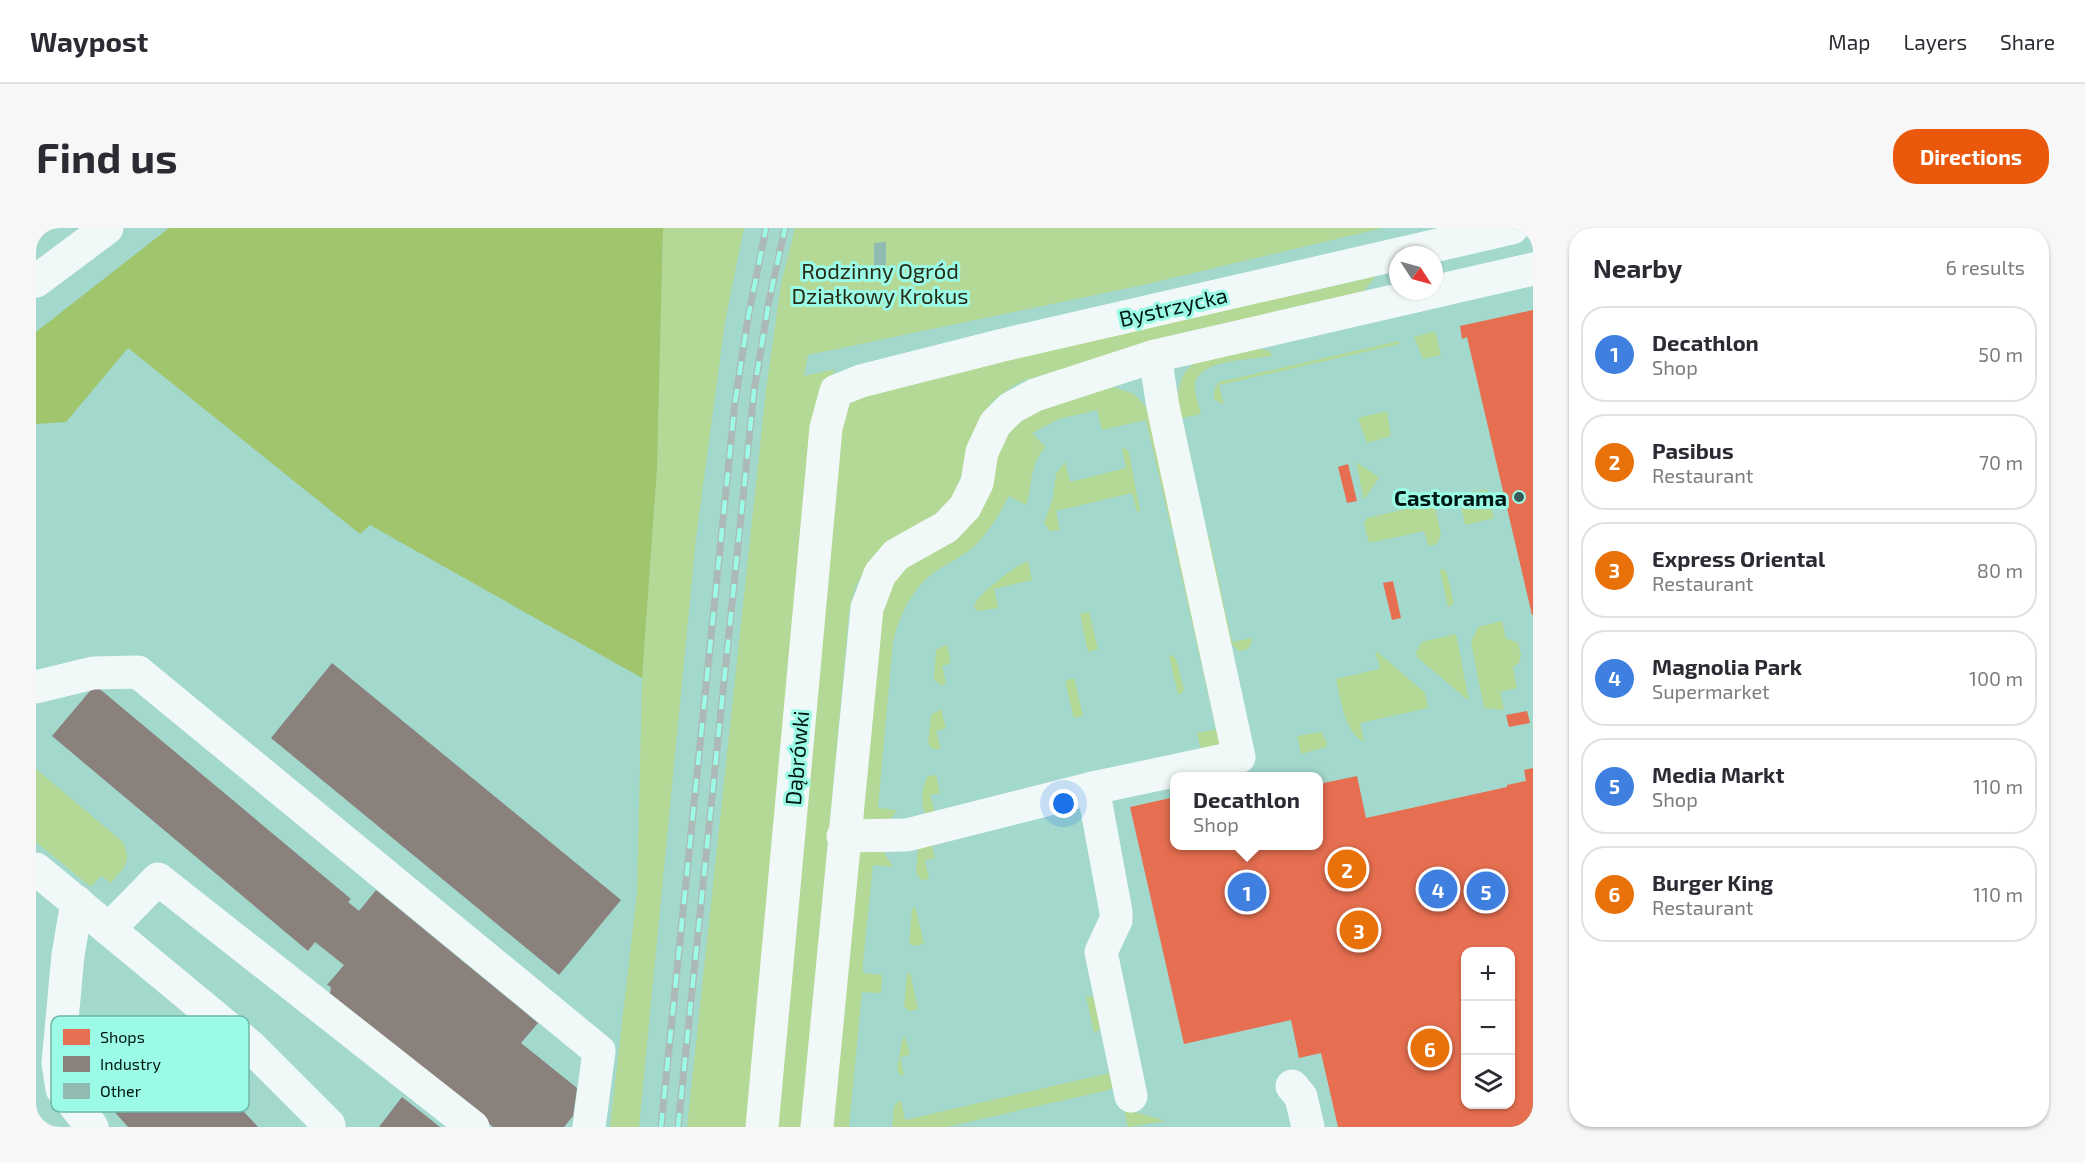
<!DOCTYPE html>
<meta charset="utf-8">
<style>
:root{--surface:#fff;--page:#f7f7f7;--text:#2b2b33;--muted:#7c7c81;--line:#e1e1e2;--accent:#ea580c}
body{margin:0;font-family:"Exo 2",sans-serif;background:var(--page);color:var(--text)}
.controls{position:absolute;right:18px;bottom:18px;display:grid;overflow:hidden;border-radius:12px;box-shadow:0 2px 4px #0004}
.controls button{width:54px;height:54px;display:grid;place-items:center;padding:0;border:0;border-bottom:2px solid var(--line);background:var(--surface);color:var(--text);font:30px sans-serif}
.compass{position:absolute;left:1353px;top:18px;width:54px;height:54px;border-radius:50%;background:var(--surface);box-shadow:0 2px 4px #0004;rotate:126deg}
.you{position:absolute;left:1028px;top:576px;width:21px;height:21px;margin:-15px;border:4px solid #fff;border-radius:50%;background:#1a73e8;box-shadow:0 0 0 9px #1a73e833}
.badge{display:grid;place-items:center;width:39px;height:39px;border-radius:50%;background:var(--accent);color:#fff;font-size:20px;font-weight:700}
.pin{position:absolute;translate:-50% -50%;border:3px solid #fff;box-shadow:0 2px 6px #0006}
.popup{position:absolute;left:1134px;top:544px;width:153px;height:78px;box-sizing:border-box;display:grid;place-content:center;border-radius:12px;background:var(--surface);filter:drop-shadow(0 2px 4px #0005);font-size:20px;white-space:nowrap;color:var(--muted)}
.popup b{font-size:22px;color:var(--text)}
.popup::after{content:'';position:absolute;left:50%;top:100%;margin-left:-12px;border:12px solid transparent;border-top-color:var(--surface)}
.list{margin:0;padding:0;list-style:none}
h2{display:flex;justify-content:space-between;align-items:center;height:78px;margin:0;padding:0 24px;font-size:26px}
h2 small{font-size:20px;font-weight:400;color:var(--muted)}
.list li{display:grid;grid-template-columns:39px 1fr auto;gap:18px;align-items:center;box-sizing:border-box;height:96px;margin:0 12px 12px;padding:0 12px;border:2px solid var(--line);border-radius:24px}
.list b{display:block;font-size:22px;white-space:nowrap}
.list p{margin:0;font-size:20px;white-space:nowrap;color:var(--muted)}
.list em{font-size:20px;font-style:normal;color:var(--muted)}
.icon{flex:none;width:33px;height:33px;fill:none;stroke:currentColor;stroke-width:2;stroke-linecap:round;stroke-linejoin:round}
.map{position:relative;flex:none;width:1497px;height:899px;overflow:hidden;border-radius:24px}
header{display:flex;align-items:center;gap:36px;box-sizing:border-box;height:84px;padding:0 30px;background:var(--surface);border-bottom:2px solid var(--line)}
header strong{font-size:28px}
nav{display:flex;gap:33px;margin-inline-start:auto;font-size:21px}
.intro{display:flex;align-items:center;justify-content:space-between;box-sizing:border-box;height:144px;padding:0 36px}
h1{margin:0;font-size:42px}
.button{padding:15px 27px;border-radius:24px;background:var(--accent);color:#fff;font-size:21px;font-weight:700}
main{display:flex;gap:36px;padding:0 36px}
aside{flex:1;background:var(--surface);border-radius:24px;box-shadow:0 2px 4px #0004}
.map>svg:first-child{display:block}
.green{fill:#b4d895}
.forest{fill:#a0c56d}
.shops{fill:#e76f51;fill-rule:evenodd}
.industry{fill:#8a817c}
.building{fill:#90bab2}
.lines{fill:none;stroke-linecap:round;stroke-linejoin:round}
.minor{stroke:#f1f9f8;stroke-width:33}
.major{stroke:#f1f9f8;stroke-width:33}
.rail-casing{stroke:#acb9b6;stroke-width:7}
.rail{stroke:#9bfbe7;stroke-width:4.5;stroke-dasharray:14;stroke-linecap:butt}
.poi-dot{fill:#395b54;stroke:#9bfbe7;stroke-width:2}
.labels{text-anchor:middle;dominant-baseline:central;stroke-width:6;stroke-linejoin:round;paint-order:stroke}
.park-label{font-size:22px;fill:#272c15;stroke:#9bfbe7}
.street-label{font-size:22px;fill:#001813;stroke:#9bfbe7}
.poi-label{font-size:22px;font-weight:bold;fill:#001813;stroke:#9bfbe7;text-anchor:end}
.key{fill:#9bfbe7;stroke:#6cb7a7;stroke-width:1.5}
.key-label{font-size:16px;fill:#001813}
</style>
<header>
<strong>Waypost</strong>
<nav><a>Map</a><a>Layers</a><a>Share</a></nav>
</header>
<div class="intro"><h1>Find us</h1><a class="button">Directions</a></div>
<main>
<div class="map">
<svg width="1497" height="899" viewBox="0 0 1497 899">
<rect width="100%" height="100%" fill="#a3d8cd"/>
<g class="green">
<polygon points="627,0 708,0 689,94 660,310 603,899 574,899 601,665 606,450 621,240"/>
<polygon points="759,0 1347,0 1107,57 772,127 768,148 800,141 786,162 715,899 651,899 730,162 745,56"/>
<path d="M1340,48L1327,64L1107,117L989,152C930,181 945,209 921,258C918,265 916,274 911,279C906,285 896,290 889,295C851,322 820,334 813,385L766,899H734L806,169Z"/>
<polygon points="1399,103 1405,127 1387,131 1378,109"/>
<polygon points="1363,113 1363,116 1183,157 1188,177 1178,171 1179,159 1183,154"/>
<path d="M1224,121L1234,123L1236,128C1215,132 1160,131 1159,158C1159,167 1163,177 1165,186L1146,190L1157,238C1149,207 1124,150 1165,132C1182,124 1205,124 1224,121Z"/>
<path d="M1077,159L1098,166L1111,180L1140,299L1135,300L1110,192L1066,202L1061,182L1023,191L996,205L1010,220C993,233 997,258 990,277L973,268C962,288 952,306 935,321C925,329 914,334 903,341C877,358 864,385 857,414L842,580L861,582L851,596L824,592L843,373L962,221L977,192L1017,173Z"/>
<polygon points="1351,183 1355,208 1331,215 1322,190"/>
<polygon points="1086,220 1089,220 1093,225 1104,283 1101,284 1096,265 1020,283 1024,302 1014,303 1008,295 1017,270 1020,246 1029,234 1034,254 1090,240"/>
<polygon points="1320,234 1343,249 1328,272"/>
<polygon points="1451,261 1458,290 1429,297 1423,267"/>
<polygon points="1391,276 1399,279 1405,306 1401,316 1392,318 1388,303 1333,315 1328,296 1331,290"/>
<path d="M1173,308L1196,414L1216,410C1216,419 1212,422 1203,423L1195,416L1170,309Z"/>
<polygon points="1138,315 1143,315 1185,513 1181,519 1166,525 1161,505 1180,501"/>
<path d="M992,333L996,352L958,361L962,380L941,383L938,379C938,369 981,336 992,333Z"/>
<polygon points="1407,341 1410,343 1418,375 1412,379 1404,342"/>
<polygon points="1053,384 1062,421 1052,424 1044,386"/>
<polygon points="1466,393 1470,410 1482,415 1485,427 1483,435 1477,439 1481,460 1464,464 1468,482 1448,480 1435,414 1442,399"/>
<polygon points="1420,406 1433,473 1381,429 1380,424 1386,414"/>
<polygon points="911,416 915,435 906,438 910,456 905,457 898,452 900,422"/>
<path d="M1339,422L1389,465L1392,480L1324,495L1328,514C1308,503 1305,472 1300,451L1344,441Z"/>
<polygon points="1136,427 1140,431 1148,462 1145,466 1142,466 1133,428"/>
<polygon points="1038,450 1047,488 1038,490 1029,453"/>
<polygon points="905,481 910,500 900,503 905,521 896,521 892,515 895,487"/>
<polygon points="1285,504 1291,514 1290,519 1265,526 1261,508"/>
<path d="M0,541L87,614C96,636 89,638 75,655L65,648L55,659L0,614Z"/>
<path d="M900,547L904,565L894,567L899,585L891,587C883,580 886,557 892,548Z"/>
<polygon points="894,611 899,630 889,632 893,651 885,652 880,645 882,620"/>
<polygon points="827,622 847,623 857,639 837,637 827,735 827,745 846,747 845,765 826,764 813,899 793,899 822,626"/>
<polygon points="879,678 888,716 878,718 873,715 876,682"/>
<polygon points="874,744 882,781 873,783 868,779 871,746"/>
<polygon points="1050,768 1059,769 1066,800 1058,805"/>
<polygon points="867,809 869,809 874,827 864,829 868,848 864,847 861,841"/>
<polygon points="1078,844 1078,858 1073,862 910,899 856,899 858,879 862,874 865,873 869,892"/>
<polygon points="1088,882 1092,882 1129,893 1092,899"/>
</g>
<polygon class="forest" points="133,0 627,0 621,240 606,450 334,297 324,306 92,120 30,194 0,196 0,104"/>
<g class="shops">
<polygon points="1497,82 1497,387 1496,387 1431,109 1426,111 1424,98"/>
<polygon points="1312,236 1321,273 1311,275 1302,239"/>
<polygon points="1357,353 1365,390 1356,392 1347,355"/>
<polygon points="1491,483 1494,495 1473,499 1470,487"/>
<path d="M1497,540V899H1302L1285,825L1263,830L1255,792L1148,816L1094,579L1139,569V618H1283V556L1321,548L1330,590L1471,559V557L1490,553L1488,542ZM1430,724H1474V876H1430Z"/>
</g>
<g class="industry">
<polygon points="296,435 585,672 523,747 235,510"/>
<polygon points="59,457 315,671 312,674 323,683 340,662 502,795 485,815 541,860 537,888 528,899 457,899 294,766 295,759 291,757 308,737 279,714 272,723 16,508"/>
<polygon points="138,809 222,899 92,899 69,873"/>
<polygon points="366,869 404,899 343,899"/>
</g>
<polygon class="building" points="850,14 850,39 838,39 838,15"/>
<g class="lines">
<g class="minor">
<polyline points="0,459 57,445 102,444 563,823 553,899"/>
<polyline points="1057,560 1080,684 1080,692 1065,724 1095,868"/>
<polyline points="807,608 871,607 1057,560 1203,529 1127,179 1119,128"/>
<polyline points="0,641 214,818 293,897 290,899"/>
<polyline points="41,674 32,727 22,835 26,861 56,899"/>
<polyline points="73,701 122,651 437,899"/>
<polyline points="1256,858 1265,869 1272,899"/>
<polyline points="726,899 790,200 800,163 825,153 967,117 1476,0"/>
<polyline points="781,899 831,380 844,346 860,327 910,299 929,279 941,255 946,224 959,196 975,180 999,167 1119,128 1497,41"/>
</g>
<polyline class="major" points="0,53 71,0"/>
<defs>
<g id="rail">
<polyline points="625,899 699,174 712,90 730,0"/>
<polyline points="642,899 718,163 733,73 749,0"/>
</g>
</defs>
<use href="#rail" class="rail-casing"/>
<use href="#rail" class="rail"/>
</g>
<circle class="poi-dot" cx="1483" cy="269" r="6"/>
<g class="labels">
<g class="park-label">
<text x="844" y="42">Rodzinny Ogród<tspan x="844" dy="25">Działkowy Krokus</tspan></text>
</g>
<g class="street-label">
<text transform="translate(1137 78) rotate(-13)">Bystrzycka</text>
<text transform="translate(760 530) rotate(-85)">Dąbrówki</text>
</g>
<g class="poi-label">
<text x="1471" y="269">Castorama</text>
</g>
</g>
<rect x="15" y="788" width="198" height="96" rx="9" class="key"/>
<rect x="27" y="801" width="27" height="16" fill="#e76f51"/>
<rect x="27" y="828" width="27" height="16" fill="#8a817c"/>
<rect x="27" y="855" width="27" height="16" fill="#90bab2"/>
<g class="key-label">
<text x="64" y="815">Shops</text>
<text x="64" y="842">Industry</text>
<text x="64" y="869">Other</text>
</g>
</svg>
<div class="controls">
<button>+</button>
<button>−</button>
<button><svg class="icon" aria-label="layers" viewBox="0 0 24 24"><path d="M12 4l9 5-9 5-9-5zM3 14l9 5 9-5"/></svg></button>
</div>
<svg class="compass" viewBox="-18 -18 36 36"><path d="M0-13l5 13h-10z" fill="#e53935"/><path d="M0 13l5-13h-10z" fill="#7c7c81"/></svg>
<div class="you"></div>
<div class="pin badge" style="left:1211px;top:664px;background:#3f7fe0">1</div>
<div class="popup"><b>Decathlon</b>Shop</div>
<div class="pin badge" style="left:1311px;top:641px;background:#e8710a">2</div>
<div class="pin badge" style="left:1323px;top:702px;background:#e8710a">3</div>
<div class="pin badge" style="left:1402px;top:661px;background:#3f7fe0">4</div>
<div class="pin badge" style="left:1450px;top:663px;background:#3f7fe0">5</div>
<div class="pin badge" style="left:1394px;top:820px;background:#e8710a">6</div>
</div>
<aside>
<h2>Nearby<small>6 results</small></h2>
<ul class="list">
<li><span class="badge" style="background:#3f7fe0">1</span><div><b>Decathlon</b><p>Shop</p></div><em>50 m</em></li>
<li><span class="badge" style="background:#e8710a">2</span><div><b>Pasibus</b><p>Restaurant</p></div><em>70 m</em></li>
<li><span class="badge" style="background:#e8710a">3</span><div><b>Express Oriental</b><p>Restaurant</p></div><em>80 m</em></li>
<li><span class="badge" style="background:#3f7fe0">4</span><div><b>Magnolia Park</b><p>Supermarket</p></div><em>100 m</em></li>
<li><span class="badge" style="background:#3f7fe0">5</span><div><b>Media Markt</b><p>Shop</p></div><em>110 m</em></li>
<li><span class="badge" style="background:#e8710a">6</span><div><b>Burger King</b><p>Restaurant</p></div><em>110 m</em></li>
</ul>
</aside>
</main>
